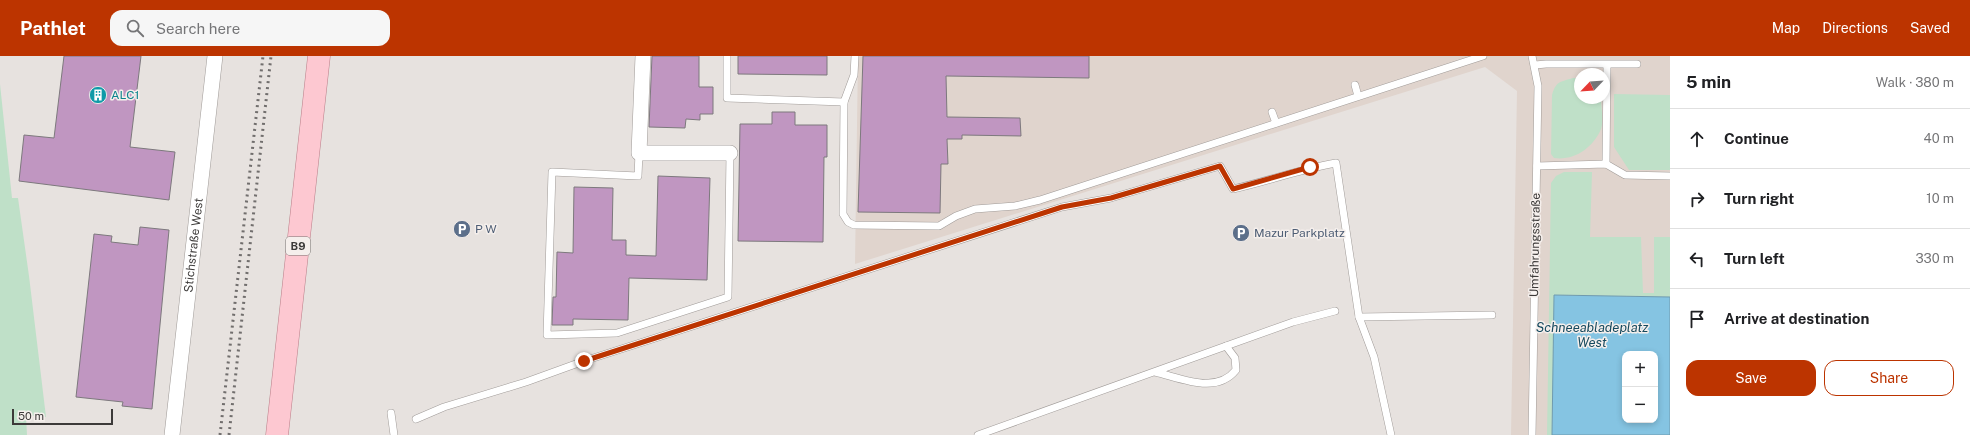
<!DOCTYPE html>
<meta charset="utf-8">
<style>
:root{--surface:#fff;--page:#f6f6f6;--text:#202124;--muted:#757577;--line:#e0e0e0;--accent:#bc3400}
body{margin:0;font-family:"Public Sans",sans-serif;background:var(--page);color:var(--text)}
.controls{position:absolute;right:12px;bottom:12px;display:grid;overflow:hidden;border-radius:8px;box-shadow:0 2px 6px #0003}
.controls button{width:36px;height:36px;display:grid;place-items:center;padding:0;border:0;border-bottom:1px solid var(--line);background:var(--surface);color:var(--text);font:20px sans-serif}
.compass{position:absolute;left:1574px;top:12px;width:36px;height:36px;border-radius:50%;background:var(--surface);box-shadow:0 2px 6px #0003;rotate:245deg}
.scale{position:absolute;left:12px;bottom:10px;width:101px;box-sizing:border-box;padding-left:4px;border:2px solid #3c3a39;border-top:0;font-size:11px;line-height:14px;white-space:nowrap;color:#3c3a39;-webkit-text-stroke:3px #f5efec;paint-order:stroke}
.stop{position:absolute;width:12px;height:12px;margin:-9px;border:3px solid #bc3400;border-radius:50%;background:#fff}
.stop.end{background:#bc3400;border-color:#fff;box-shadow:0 1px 4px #0008}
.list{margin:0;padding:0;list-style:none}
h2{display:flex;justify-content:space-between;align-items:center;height:52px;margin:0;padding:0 16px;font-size:17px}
h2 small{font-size:13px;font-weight:400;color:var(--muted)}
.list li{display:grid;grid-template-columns:26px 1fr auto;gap:12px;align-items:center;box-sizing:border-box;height:60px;padding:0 16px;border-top:1px solid var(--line)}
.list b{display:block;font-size:15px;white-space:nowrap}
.list em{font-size:13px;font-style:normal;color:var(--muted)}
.actions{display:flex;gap:8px;padding:12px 16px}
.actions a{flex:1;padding:9px 0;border:1px solid var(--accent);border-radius:12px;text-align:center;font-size:14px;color:var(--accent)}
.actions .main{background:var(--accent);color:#fff}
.icon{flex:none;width:22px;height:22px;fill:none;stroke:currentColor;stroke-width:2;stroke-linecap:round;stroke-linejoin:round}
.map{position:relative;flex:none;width:1670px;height:379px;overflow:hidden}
header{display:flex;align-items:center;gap:24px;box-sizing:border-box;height:56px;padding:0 20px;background:var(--accent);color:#fff}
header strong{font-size:19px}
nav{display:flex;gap:22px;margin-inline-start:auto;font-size:14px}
.search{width:280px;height:36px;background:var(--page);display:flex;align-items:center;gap:10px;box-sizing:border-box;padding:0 14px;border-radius:12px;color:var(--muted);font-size:15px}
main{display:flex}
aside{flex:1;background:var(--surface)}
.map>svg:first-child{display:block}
.built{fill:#e0d4cd;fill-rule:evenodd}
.green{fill:#bfe0c8}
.water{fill:#85c4e2;stroke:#6f9baf;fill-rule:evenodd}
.building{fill:#c096c1;stroke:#7d797d}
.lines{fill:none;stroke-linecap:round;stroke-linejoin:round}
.service-casing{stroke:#a09b98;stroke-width:8}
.minor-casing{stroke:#a09b98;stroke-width:16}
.primary-casing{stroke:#b97e88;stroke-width:23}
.service{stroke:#fff;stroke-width:7}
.minor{stroke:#fff;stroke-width:15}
.primary{stroke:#fdc8d1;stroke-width:22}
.rail{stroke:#716e6d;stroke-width:3;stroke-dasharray:2 4;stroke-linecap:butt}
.route{stroke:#bc3400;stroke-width:5}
.labels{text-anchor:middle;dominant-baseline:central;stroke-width:3;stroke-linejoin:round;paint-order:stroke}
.shield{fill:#f5efec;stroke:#74706f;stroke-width:1}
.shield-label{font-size:11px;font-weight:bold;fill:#3c3a39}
.culture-label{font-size:12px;fill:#0d838f;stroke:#f5efec;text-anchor:start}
.service-label{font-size:12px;fill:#4e5e75;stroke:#f5efec;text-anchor:start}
.street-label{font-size:12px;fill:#3c3a39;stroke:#f5efec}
.water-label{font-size:13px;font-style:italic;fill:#15495e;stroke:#f5efec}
</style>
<header>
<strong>Pathlet</strong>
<div class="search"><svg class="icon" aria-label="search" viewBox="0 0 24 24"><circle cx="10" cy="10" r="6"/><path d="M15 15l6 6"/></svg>Search here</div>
<nav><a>Map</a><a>Directions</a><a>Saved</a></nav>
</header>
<main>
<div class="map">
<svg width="1670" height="379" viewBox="0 0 1670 379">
<rect width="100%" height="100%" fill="#e7e2df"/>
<path class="built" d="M858,0H1670V379H1511L1517,35L1485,11L855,208ZM1580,18H1604V42H1580ZM1625,298H1655V364H1625Z"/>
<g class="green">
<path d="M1573,22H1580V42H1601C1601,51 1604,65 1601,73C1593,92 1574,105 1554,102L1551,98L1552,39C1556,25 1560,26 1573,22Z"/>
<polygon points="0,28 12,142 18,142 29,220 46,361 26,359 27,379 0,379"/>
<polygon points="1614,38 1670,39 1670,114 1629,114 1614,91"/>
<polygon points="1564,116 1592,116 1590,181 1641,181 1643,237 1654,237 1654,181 1670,181 1670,241 1555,239 1552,379 1547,379 1551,127 1556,120"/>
</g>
<path class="water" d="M1554,239L1670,241V379H1552ZM1625,298H1655V364H1625Z"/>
<g class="building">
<polygon points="64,0 141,0 130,91 175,96 169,144 19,125 24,79 54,82"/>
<polygon points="652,0 699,0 699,31 713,31 713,58 700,58 700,64 686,63 685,72 649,71"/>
<polygon points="738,0 827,0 827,19 738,18"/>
<polygon points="863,0 1089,0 1089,22 946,20 947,61 1020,62 1021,80 962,79 962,83 947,83 948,108 941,108 940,157 858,156"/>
<polygon points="772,56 795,56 795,69 827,69 827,101 824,101 823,186 738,185 740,68 772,68"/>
<polygon points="658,120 710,122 707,224 629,222 628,264 573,263 573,269 552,269 553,241 556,241 557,196 573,197 574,131 613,132 612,184 626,184 626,199 656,200"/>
<polygon points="140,171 169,174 152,353 122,350 123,346 76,341 94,178 112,180 111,186 138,189"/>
</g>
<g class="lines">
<defs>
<g id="service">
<polyline points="727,0 727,42 844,46"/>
<polyline points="855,0 854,19 844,46 843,158 848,166 854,169 939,170 956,160 975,153 1015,150 1040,144 1483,0"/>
<polyline points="1535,9 1546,8 1637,8"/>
<polyline points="1355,29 1358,40"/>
<polyline points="1272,56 1276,67"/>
<polyline points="639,97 638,120 552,116 547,279 617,277 728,241 730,97"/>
<polyline points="1606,108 1607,9"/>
<polyline points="1537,110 1606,108 1625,119 1670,120"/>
<polyline points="1359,261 1492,259"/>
<polyline points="1226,290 1293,266 1335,255"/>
<polyline points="391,357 394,379"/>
<path d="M416,363L444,351L526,326L584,305L1062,151L1111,142L1220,110L1233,133C1268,125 1301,113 1336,107L1359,261L1374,301L1391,379"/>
<path d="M978,379L1226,290L1235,302L1236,314C1216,339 1181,322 1155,316"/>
<polyline points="1532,379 1538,30 1532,0"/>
</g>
<g id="minor">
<polyline points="643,0 639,97 730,97"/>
<path id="s1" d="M172,379L215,0"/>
</g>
<polyline id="primary" points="277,379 319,0"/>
</defs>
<use href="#service" class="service-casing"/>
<use href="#minor" class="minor-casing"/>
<use href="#primary" class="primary-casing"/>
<use href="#service" class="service"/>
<use href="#minor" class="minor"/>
<use href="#primary" class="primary"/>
<g class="rail">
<polyline points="220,379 263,0"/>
<polyline points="229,379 271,0"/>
</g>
</g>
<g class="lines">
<polyline class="route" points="584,305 1062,151 1111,142 1220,110 1233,133 1310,111"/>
</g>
<defs>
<symbol id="building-disc" viewBox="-11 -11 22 22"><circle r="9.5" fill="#0f9aa8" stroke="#f5efec"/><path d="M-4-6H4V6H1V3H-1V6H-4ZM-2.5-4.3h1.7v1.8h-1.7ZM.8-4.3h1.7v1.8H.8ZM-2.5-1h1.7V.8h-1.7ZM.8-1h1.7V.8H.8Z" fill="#fff"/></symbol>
<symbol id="parking-disc" viewBox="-11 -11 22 22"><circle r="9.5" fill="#5c6f8a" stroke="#f5efec"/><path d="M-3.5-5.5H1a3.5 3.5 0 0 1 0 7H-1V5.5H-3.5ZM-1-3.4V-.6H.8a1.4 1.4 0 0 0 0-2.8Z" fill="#fff"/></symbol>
</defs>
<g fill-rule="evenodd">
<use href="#building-disc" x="88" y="29" width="20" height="20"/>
<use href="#parking-disc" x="452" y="163" width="20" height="20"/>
<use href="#parking-disc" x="1231" y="167" width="20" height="20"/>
</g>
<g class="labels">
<rect class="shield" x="286" y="181" width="24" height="18" rx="3"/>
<g class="shield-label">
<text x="298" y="190">B9</text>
</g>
<g class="culture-label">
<text x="111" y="39">ALC1</text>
</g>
<g class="service-label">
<text x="475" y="173">P W</text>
<text x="1254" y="177">Mazur Parkplatz</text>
</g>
<g class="street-label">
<text transform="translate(1535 189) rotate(-89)">Umfahrungsstraße</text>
<text stroke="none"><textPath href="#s1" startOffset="191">Stichstraße West</textPath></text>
</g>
<g class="water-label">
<text x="1592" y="271">Schneeabladeplatz<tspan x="1592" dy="15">West</tspan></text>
</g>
</g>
</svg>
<div class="controls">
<button>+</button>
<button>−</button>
</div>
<svg class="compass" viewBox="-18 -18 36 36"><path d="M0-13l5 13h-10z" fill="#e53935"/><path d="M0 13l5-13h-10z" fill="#757577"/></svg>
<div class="scale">50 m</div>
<div class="stop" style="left:1310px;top:111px"></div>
<div class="stop end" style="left:584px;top:305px"></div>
</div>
<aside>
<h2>5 min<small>Walk · 380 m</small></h2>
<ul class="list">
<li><svg class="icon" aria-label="ahead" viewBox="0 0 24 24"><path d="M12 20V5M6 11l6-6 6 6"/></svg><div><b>Continue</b></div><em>40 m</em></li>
<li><svg class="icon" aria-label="right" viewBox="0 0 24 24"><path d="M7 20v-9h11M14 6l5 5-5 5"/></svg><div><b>Turn right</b></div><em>10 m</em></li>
<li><svg class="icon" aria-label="left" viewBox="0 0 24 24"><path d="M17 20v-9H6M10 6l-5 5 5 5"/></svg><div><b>Turn left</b></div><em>330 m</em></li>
<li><svg class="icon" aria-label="arrive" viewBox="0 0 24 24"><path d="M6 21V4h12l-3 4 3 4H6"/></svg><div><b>Arrive at destination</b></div></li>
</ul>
<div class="actions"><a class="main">Save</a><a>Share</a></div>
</aside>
</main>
